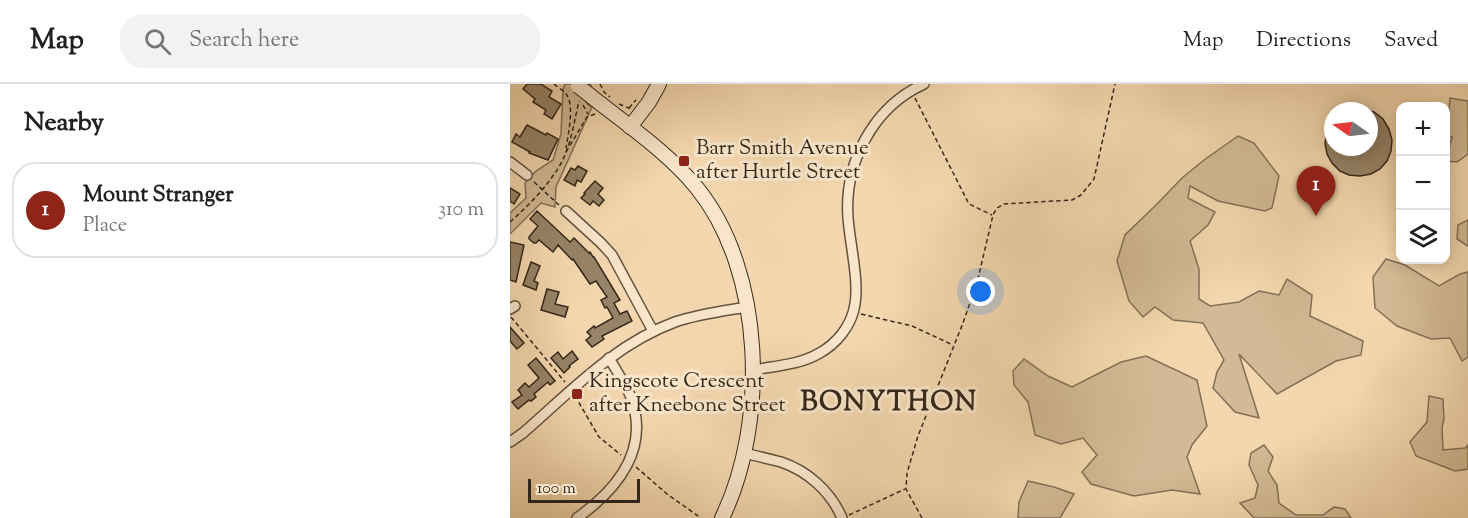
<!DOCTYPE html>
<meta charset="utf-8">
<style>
:root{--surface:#fff;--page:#f2f2f2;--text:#202124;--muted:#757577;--line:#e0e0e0;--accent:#8f2418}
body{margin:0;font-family:"Sorts Mill Goudy",serif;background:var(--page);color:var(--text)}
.controls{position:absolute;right:18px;top:18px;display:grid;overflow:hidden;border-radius:12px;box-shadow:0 3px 15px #0003}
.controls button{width:54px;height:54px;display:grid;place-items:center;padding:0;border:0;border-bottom:2px solid var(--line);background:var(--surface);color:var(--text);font:30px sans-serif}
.compass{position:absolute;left:814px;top:18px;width:54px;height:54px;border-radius:50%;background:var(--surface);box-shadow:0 3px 15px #0003;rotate:284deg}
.scale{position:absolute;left:18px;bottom:15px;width:112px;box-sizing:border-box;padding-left:6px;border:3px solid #33271a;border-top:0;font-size:16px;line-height:21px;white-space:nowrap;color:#33271a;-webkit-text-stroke:4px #f8e5ca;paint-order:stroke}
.you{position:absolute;left:471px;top:208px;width:21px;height:21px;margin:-15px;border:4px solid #fff;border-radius:50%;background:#1a73e8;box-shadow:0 0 0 9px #1a73e833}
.badge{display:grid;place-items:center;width:39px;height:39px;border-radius:50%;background:var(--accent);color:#fff;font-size:20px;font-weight:700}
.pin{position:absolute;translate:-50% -50px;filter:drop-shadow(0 2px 3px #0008)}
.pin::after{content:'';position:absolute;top:32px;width:21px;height:18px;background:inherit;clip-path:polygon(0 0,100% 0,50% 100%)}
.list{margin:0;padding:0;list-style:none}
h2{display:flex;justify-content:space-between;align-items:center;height:78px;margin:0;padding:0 24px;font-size:26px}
h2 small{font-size:20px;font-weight:400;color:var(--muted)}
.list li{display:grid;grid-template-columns:39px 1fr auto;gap:18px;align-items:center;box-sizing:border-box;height:96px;margin:0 12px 12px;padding:0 12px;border:2px solid var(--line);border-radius:24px}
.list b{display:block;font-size:22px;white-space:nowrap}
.list p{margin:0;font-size:20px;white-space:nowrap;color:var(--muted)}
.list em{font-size:20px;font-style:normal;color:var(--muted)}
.icon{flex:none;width:33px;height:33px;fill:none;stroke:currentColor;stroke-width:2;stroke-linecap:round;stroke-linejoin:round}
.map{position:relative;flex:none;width:958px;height:434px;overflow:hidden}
header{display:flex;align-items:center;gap:36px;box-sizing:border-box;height:84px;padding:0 30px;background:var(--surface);border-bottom:2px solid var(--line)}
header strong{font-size:28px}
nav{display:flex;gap:33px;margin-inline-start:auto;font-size:21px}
.search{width:420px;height:54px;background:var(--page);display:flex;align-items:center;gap:15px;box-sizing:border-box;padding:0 21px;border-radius:24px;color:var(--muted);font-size:22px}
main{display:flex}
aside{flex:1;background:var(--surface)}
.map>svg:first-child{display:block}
.green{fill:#d3b995;stroke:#837058;stroke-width:1.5}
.building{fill:#978367;stroke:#33271a;stroke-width:1.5}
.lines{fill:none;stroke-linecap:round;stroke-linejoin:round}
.street-casing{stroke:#63533f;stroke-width:12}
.secondary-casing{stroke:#33271a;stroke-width:16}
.path{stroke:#33271a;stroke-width:1.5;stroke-dasharray:4.5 3;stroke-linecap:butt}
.street{stroke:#f8e5ca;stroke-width:9}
.secondary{stroke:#f8e5ca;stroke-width:14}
.secondary-bridge-casing{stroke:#33271a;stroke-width:16;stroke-linecap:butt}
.secondary-bridge{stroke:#f8e5ca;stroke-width:14}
.poi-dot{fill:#8f2418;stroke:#f8e5ca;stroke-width:2}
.labels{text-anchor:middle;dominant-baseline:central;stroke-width:6;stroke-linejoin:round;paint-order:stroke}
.poi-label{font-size:21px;fill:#33271a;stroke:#f8e5ca;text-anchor:start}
.district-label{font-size:27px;font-weight:bold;letter-spacing:1.5px;fill:#33271a;stroke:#f8e5ca}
</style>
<header>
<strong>Map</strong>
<div class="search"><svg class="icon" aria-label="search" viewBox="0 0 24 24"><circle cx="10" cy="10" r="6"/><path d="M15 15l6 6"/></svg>Search here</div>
<nav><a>Map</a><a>Directions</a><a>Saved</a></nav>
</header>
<main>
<aside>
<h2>Nearby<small></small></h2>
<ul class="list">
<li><span class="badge">1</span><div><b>Mount Stranger</b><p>Place</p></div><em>310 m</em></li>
</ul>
</aside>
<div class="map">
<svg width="958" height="434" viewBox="0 0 958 434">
<rect width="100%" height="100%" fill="#f4d7ae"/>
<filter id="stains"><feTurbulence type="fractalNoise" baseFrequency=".00333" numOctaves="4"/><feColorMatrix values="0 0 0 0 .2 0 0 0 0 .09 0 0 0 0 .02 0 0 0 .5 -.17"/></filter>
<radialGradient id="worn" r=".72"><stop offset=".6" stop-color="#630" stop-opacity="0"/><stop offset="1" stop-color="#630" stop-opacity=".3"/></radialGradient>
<g class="green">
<polygon points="55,0 81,0 77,20 82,23 46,103 45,123 31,119 0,150 0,129 16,114 15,99 26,87 43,76 51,50 53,6"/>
<polygon points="940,14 958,17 958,70 947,78 936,77 942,53 937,51"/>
<polygon points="728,52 744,59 769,92 762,124 755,127 708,117 680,102 678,114 705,128 698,141 680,157 689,185 689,215 700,222 729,218 749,207 769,211 777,195 802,211 800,232 853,257 851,271 826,277 767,310 729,270 749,334 725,328 703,304 707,288 714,276 693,239 663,236 645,223 633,233 619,217 607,177 615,151 647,120 672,94 694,76"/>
<polygon points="958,136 958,162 947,155 948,141"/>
<polygon points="876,175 895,181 929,202 950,190 958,188 958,273 952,277 940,254 921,255 887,242 865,224 863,193"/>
<polygon points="636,272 687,296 697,342 682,361 677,373 690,410 662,406 624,412 581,400 572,388 587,371 573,354 551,360 525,351 518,318 504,301 503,287 514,275 538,292 562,303 611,278"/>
<polygon points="919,312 933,315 934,335 932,344 933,366 955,364 958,361 958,385 945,387 906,372 900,358 917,338"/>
<polygon points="754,361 763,373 758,387 767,401 769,419 786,431 813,431 824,423 835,425 841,434 744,434 730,419 745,414 748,401 739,381 741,369"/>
<polygon points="518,397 544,403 564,410 550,434 508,434 509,418"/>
</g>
<g class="building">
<polygon points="17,0 31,0 42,7 39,13 51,20 42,35 34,30 36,26 23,18 25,15 13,5"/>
<polygon points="859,27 864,28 873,35 879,45 882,56 881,67 877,77 870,85 861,90 850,92 839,91 830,87 822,79 817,70 815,59 817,48 823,36 823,63 859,63"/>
<polygon points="17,41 36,51 37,49 48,55 38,76 19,69 20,68 2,58 6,50 10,53"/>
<polygon points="68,82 77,87 71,98 67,96 65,102 54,96 61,84 65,86"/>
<polygon points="85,97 93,104 88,110 94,116 89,122 83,117 80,121 71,114 75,110 74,109"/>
<polygon points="0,104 10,110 4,120 0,117"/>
<polygon points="27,127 60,158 64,154 79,169 80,168 83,173 84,173 110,216 104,219 110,230 117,227 122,237 92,252 94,255 82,263 76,256 81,252 77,248 84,242 85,244 103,234 97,223 95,224 91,216 97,213 86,197 80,200 63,175 62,176 48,161 43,168 29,156 26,159 24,159 19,155 19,153 28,142 20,135"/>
<polygon points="0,158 14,161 6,198 0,196"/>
<polygon points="21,178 30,182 24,197 28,199 26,206 13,201"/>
<polygon points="37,205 49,208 45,220 58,223 55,233 31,226"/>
<polygon points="0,243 14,259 7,265 0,257"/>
<polygon points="62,267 68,275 59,282 60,283 54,289 41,274 48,268 53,275"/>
<polygon points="26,274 45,297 40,301 38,298 24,310 26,313 21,317 19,316 8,325 2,318 12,311 8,306 15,299 19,303 29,294 18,281"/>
</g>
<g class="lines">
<defs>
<g id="street">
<polyline points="0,78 17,91"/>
<polyline points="56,127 91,159 102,171 143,247"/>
<polyline points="0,225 5,222"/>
<path d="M243,286C265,282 288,281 308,270C327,260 342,241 345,220C349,196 340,160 338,134C334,79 363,23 414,0"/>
<path d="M0,358L13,349C60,308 105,260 165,238C188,230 213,227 237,223"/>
<path d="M234,369C247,372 259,375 271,378C298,387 321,408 332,434"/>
<path d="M67,434C108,405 141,364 120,311C114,298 106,286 99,274"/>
</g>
<g id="secondary">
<path d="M77,9C113,38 158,68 187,104C255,188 258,340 212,434"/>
<polyline points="120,43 139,18 149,0"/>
</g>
</defs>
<use href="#street" class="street-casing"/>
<use href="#secondary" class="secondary-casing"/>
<g class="path">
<path d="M44,0C47,3 53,6 56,10C65,21 58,51 56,64"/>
<polyline points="90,0 94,8 100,13"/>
<polyline points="405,14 459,120 482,131"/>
<polyline points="109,20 121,25"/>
<polyline points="73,21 78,30"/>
<polyline points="119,24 126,16"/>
<polyline points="56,68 77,33 85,30"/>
<polyline points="24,98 49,121"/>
<path d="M0,138C19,121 37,103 50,81C61,62 64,38 69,17"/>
<polyline points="351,230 402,242 443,261"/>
<polyline points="1,233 55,298"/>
<polyline points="65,312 89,353 111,371"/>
<polyline points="126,383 157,410 191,434"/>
<polyline points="339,431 395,405"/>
<polyline points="412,434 396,405 397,389 408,352 453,239 467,199 483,131 487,124 494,120 562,116 571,111 584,95 605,0"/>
</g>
<use href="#street" class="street"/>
<use href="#secondary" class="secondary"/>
<defs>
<polyline id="secondary-bridge" points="68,2 77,9"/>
</defs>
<use href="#secondary-bridge" class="secondary-bridge-casing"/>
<use href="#secondary-bridge" class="secondary-bridge"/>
</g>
<g class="poi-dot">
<rect x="168" y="71" width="12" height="12" rx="3"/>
<rect x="61" y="304" width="12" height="12" rx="3"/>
</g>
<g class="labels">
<g class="poi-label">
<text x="186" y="65">Barr Smith Avenue<tspan x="186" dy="24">after Hurtle Street</tspan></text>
<text x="79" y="298">Kingscote Crescent<tspan x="79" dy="24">after Kneebone Street</tspan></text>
</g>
<g class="district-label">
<text x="379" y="319">BONYTHON</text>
</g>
</g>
<rect width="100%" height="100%" filter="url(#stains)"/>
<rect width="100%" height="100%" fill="url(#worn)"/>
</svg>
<div class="controls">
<button>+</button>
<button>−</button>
<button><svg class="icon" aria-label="layers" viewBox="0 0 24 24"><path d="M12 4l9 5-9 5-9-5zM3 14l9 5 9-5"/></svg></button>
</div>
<svg class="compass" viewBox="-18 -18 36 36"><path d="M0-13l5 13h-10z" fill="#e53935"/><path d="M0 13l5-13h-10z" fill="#757577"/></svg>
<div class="scale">100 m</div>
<div class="you"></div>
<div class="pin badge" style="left:806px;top:132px">1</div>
</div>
</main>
